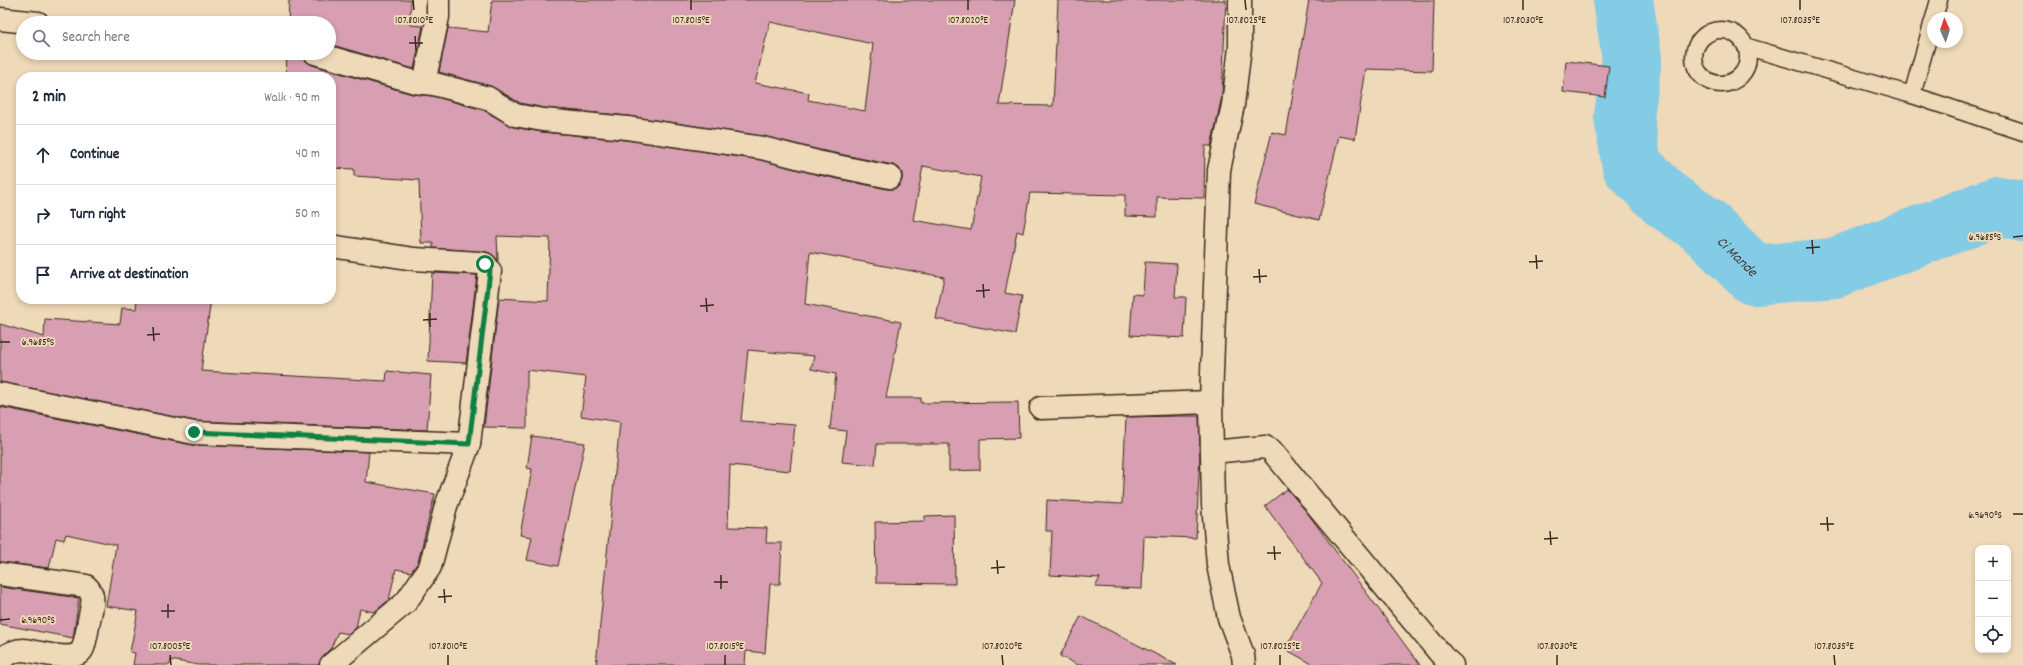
<!DOCTYPE html>
<meta charset="utf-8">
<style>
:root{--surface:#fff;--page:#f2f2f3;--text:#1f2937;--muted:#747a83;--line:#e0e1e3}
body{margin:0;font-family:Dekko,sans-serif;background:var(--page);color:var(--text)}
.controls{position:absolute;right:12px;bottom:12px;display:grid;overflow:hidden;border-radius:8px;box-shadow:0 2px 6px #0003}
.controls button{width:36px;height:36px;display:grid;place-items:center;padding:0;border:0;border-bottom:1px solid var(--line);background:var(--surface);color:var(--text);font:20px sans-serif}
.compass{position:absolute;left:1927px;top:12px;width:36px;height:36px;border-radius:50%;background:var(--surface);box-shadow:0 2px 6px #0003;rotate:357deg}
.stop{position:absolute;width:12px;height:12px;margin:-9px;border:3px solid #0b8043;border-radius:50%;background:#fff}
.stop.end{background:#0b8043;border-color:#fff;box-shadow:0 1px 4px #0008}
.list{margin:0;padding:0;list-style:none}
h2{display:flex;justify-content:space-between;align-items:center;height:52px;margin:0;padding:0 16px;font-size:17px}
h2 small{font-size:13px;font-weight:400;color:var(--muted)}
.list li{display:grid;grid-template-columns:26px 1fr auto;gap:12px;align-items:center;box-sizing:border-box;height:60px;padding:0 16px;border-top:1px solid var(--line)}
.list b{display:block;font-size:15px;white-space:nowrap}
.list em{font-size:13px;font-style:normal;color:var(--muted)}
.icon{flex:none;width:22px;height:22px;fill:none;stroke:currentColor;stroke-width:2;stroke-linecap:round;stroke-linejoin:round}
.map{position:relative;flex:none;width:2023px;height:665px;overflow:hidden}
.search{position:absolute;background:var(--surface);box-shadow:0 2px 6px #0003;left:16px;top:16px;width:320px;height:44px;display:flex;align-items:center;gap:10px;box-sizing:border-box;padding:0 14px;border-radius:22px;color:var(--muted);font-size:15px}
.panel{position:absolute;background:var(--surface);box-shadow:0 2px 6px #0003;left:16px;top:72px;width:320px;height:232px;border-radius:16px}
.map>svg:first-child{display:block}
.lines{fill:none;stroke-linecap:round;stroke-linejoin:round}
.river{stroke:#84cbe5;stroke-width:60}
.building{fill:#d79fb1;stroke:#3b2a1e;fill-rule:evenodd}
.service-casing{stroke:#3b2a1e;stroke-width:19}
.minor-casing{stroke:#3b2a1e;stroke-width:25}
.service{stroke:#eed9b8;stroke-width:16}
.minor{stroke:#eed9b8;stroke-width:22}
.route{stroke:#0b8043;stroke-width:5}
.ticks{fill:none;stroke:#3b2a1e;stroke-width:1.5}
.labels{text-anchor:middle;dominant-baseline:central;stroke-width:4;stroke-linejoin:round;paint-order:stroke}
.water-label{font-size:15px;font-style:italic;fill:#46423c;stroke:#eed9b8}
.ticks-label{font-size:10px;text-anchor:middle;fill:#3b2a1e;stroke:#eed9b8;stroke-width:4;stroke-linejoin:round;paint-order:stroke}
</style>
<div class="map">
<svg width="2023" height="665" viewBox="0 0 2023 665">
<rect width="100%" height="100%" fill="#eed9b8"/>
<filter id="ink" filterUnits="userSpaceOnUse"><feTurbulence type="fractalNoise" baseFrequency=".025" numOctaves="2"/><feDisplacementMap in="SourceGraphic" scale="8" xChannelSelector="R" yChannelSelector="G"/><feConvolveMatrix kernelMatrix="1 2 1 2 8 2 1 2 1" color-interpolation-filters="sRGB"/></filter>
<g filter="url(#ink)">
<g class="lines">
<path class="river" id="s1" d="M1623,0L1632,58L1624,117L1632,166L1666,200L1703,225L1754,275L1834,268L1998,206L2023,212"/>
</g>
<g class="building">
<polygon points="289,0 411,0 410,25 423,26 414,69 329,44 329,23 288,23"/>
<path d="M492,0H1015L999,105L1053,106L1058,0H1226L1222,96L1211,146H1205L1204,198L1157,197V217L1125,216V195L1030,193L1023,233L1017,231L1005,293L1022,296L1015,334L936,319L944,277L810,252L805,304L901,322L886,398H921V403L1018,402L1019,438L980,439V470L949,471V444H877L875,465L842,462L846,431L830,429L836,374L811,369L814,356L748,350L741,421L795,425L790,471L730,465L728,527L767,528L766,543H782L780,584H770L765,653L746,651L745,665H596L620,422L581,416L586,377L527,370V428L484,427L499,298L548,301L550,238L497,236L498,260L487,252L433,248V243H421L419,180L354,176V169L331,168V77H286L287,53H303L306,61L312,65L412,94L432,96L483,110L513,127L542,132L625,140L760,160L814,174L887,189H894L899,186L902,180V173L899,168L893,165L820,150L764,136L629,116L545,108L520,103L491,86L439,72L448,28L488,32ZM770,22L873,44L865,111L808,100L809,93L755,83ZM923,166L981,177L971,230L913,220Z"/>
<polygon points="1309,0 1434,0 1432,71 1366,69 1355,139 1339,136 1319,220 1254,204 1272,132 1286,135"/>
<polygon points="1566,61 1609,66 1605,97 1563,92"/>
<polygon points="1145,262 1177,264 1175,297 1186,297 1184,338 1130,335 1133,294 1143,295"/>
<polygon points="432,273 477,275 466,363 428,361"/>
<polygon points="137,299 211,299 201,371 386,381 387,371 431,375 427,430 195,421 0,382 0,324 44,337 45,319 120,324 122,308 136,309"/>
<polygon points="0,407 192,445 369,452 366,482 435,494 418,562 411,572 396,569 389,600 374,612 360,609 356,628 349,634 338,632 331,648 323,656 319,665 198,665 171,660 170,665 133,665 135,653 130,652 138,611 106,606 116,545 66,534 64,540 56,538 49,568 0,562"/>
<polygon points="1180,416 1199,416 1200,454 1196,538 1144,536 1142,589 1095,587 1100,578 1050,575 1052,531 1046,531 1047,500 1122,504 1126,417"/>
<polygon points="532,436 585,443 558,566 527,560 532,537 520,535 532,469 527,468"/>
<polygon points="1287,489 1306,511 1420,665 1314,665 1285,649 1322,583 1265,506"/>
<polygon points="954,515 955,584 876,583 875,522 925,521 925,516"/>
<polygon points="0,587 79,598 73,638 0,624"/>
<polygon points="1081,616 1177,665 1078,665 1060,656"/>
</g>
<g class="lines">
<defs>
<g id="service">
<polyline points="1934,18 1939,0"/>
<circle cx="1721" cy="57" r="27"/>
<polyline points="1748,47 1912,95 2023,132"/>
<polyline points="1912,95 1933,21"/>
</g>
<g id="minor">
<polyline points="1240,0 1240,47 1233,105 1219,170 1211,402 1213,504 1218,565 1229,618 1243,655 1244,665"/>
<polyline points="0,19 38,23"/>
<polyline points="315,53 415,82 424,83 438,17 438,0"/>
<polyline points="424,83 434,84 488,98 515,115 543,120 627,128 762,148 817,162 890,177"/>
<polyline points="0,394 194,433 469,444"/>
<polyline points="1041,408 1211,402"/>
<polyline points="1212,452 1265,447 1271,450 1443,657 1452,665"/>
<path d="M0,574L86,586C94,593 93,601 91,611C88,623 87,636 83,648C76,665 38,651 23,650C14,650 7,655 0,659"/>
<polyline points="331,665 406,602 430,567 446,506 469,444 490,271 485,264 480,263 414,259 331,246"/>
</g>
</defs>
<use href="#service" class="service-casing"/>
<use href="#minor" class="minor-casing"/>
<use href="#service" class="service"/>
<use href="#minor" class="minor"/>
</g>
</g>
<g class="lines" filter="url(#ink)">
<polyline class="route" points="194,432 469,444 489,279 490,271 485,264"/>
</g>
<path class="ticks" d="M413,0L414,10M691,0V10M968,0V10M1245,0L1246,10M1523,0V10M1800,0V10M415,36L416,50M409,43H423M2013,237L2023,236M1812,240L1813,254M1806,248L1820,247M1536,255L1537,269M1529,262L1543,261M1259,269L1260,283M1253,277L1267,276M983,284L984,298M976,291L990,290M706,298L707,312M700,306L714,305M430,313V327M423,320L437,319M153,327L154,341M147,335L160,334M0,342H10M2013,514H2023M1827,517L1828,531M1820,524H1834M1550,531L1551,545M1544,539L1558,538M1274,546L1275,560M1267,553H1281M997,560L998,574M991,568L1005,567M721,575V589M714,582H728M444,589L445,603M438,597L452,596M168,604V618M161,611H175M0,620L10,619M170,655L171,665M448,655V665M725,655V665M1002,655L1003,665M1280,655V665M1557,655V665M1834,655L1835,665"/>
<g class="labels">
<g class="water-label">
<text stroke="none"><textPath href="#s1" startOffset="307">Ci Mande</textPath></text>
</g>
</g>
<g class="ticks-label">
<text x="414" y="23">107.8010°E</text>
<text x="691" y="23">107.8015°E</text>
<text x="968" y="23">107.8020°E</text>
<text x="1246" y="23">107.8025°E</text>
<text x="1523" y="23">107.8030°E</text>
<text x="1800" y="23">107.8035°E</text>
<text x="1985" y="240">6.9685°S</text>
<text x="38" y="345">6.9685°S</text>
<text x="1985" y="518">6.9690°S</text>
<text x="38" y="623">6.9690°S</text>
<text x="170" y="649">107.8005°E</text>
<text x="448" y="649">107.8010°E</text>
<text x="725" y="649">107.8015°E</text>
<text x="1002" y="649">107.8020°E</text>
<text x="1280" y="649">107.8025°E</text>
<text x="1557" y="649">107.8030°E</text>
<text x="1834" y="649">107.8035°E</text>
</g>
</svg>
<div class="controls">
<button>+</button>
<button>−</button>
<button><svg class="icon" aria-label="locate" viewBox="0 0 24 24"><circle cx="12" cy="12" r="6"/><path d="M12 2v4M12 18v4M2 12h4M18 12h4"/></svg></button>
</div>
<svg class="compass" viewBox="-18 -18 36 36"><path d="M0-13l5 13h-10z" fill="#e53935"/><path d="M0 13l5-13h-10z" fill="#747a83"/></svg>
<div class="stop" style="left:485px;top:264px"></div>
<div class="stop end" style="left:194px;top:432px"></div>
<div class="search"><svg class="icon" aria-label="search" viewBox="0 0 24 24"><circle cx="10" cy="10" r="6"/><path d="M15 15l6 6"/></svg>Search here</div>
<section class="panel">
<h2>2 min<small>Walk · 90 m</small></h2>
<ul class="list">
<li><svg class="icon" aria-label="ahead" viewBox="0 0 24 24"><path d="M12 20V5M6 11l6-6 6 6"/></svg><div><b>Continue</b></div><em>40 m</em></li>
<li><svg class="icon" aria-label="right" viewBox="0 0 24 24"><path d="M7 20v-9h11M14 6l5 5-5 5"/></svg><div><b>Turn right</b></div><em>50 m</em></li>
<li><svg class="icon" aria-label="arrive" viewBox="0 0 24 24"><path d="M6 21V4h12l-3 4 3 4H6"/></svg><div><b>Arrive at destination</b></div></li>
</ul>
</section>
</div>
